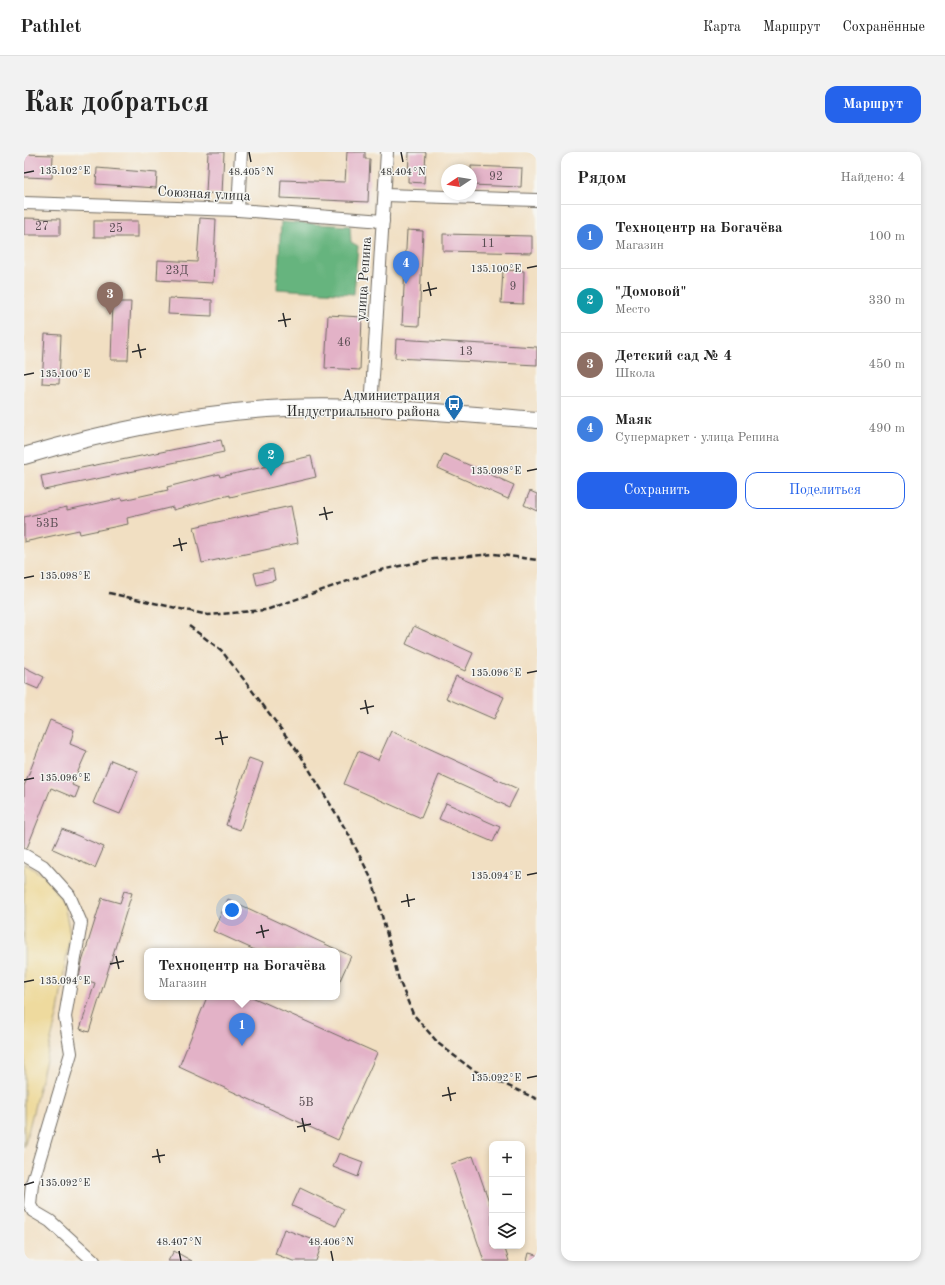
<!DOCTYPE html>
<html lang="ru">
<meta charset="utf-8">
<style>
:root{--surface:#fff;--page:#f2f2f2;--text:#222;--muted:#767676;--line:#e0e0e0;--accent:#2563eb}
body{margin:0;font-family:"Old Standard TT",serif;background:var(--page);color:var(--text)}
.controls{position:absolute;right:12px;bottom:12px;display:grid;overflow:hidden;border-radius:8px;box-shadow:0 2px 6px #0003}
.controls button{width:36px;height:36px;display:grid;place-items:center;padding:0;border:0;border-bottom:1px solid var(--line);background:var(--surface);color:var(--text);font:20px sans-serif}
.compass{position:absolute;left:417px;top:12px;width:36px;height:36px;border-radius:50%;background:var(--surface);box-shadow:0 2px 6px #0003;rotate:258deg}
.you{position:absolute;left:208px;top:758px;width:14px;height:14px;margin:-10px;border:3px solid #fff;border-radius:50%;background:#1a73e8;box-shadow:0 0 0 6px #1a73e833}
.badge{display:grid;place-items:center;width:26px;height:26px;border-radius:50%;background:var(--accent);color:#fff;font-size:13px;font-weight:700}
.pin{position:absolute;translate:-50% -33px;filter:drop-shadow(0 1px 2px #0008)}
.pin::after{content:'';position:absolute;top:21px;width:14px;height:12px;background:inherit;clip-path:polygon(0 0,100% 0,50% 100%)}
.popup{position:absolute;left:120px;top:796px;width:196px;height:52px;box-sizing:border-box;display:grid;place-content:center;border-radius:8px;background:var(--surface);filter:drop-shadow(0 1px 3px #0005);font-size:13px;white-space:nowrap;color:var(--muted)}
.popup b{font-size:15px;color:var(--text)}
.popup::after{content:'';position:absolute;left:50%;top:100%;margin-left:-8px;border:8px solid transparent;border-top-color:var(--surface)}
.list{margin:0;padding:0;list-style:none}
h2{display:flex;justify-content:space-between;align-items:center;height:52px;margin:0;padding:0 16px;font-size:17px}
h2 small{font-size:13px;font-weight:400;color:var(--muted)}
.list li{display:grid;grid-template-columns:26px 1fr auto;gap:12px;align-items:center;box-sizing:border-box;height:64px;padding:0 16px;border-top:1px solid var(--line)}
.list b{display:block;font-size:15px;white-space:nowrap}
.list p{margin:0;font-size:13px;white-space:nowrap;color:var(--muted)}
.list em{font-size:13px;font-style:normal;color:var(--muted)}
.actions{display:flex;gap:8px;padding:12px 16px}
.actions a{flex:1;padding:9px 0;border:1px solid var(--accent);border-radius:12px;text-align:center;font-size:14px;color:var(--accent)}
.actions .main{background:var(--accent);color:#fff}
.icon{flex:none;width:22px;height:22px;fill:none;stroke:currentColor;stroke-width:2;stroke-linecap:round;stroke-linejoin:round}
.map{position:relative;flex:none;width:513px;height:1109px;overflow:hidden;border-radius:12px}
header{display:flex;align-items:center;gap:24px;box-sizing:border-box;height:56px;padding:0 20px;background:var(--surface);border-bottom:1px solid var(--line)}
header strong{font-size:19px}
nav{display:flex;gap:22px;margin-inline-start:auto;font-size:14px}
.intro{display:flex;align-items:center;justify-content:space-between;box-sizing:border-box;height:96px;padding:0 24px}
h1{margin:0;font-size:28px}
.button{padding:10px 18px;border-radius:12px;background:var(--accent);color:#fff;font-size:14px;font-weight:700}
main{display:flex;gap:24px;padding:0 24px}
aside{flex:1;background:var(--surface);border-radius:12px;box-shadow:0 2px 6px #0003}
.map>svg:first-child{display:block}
.forest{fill:#66b47e;stroke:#487054}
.sand{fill:#eeda9e;stroke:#8c8264}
.building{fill:#e3b2c7}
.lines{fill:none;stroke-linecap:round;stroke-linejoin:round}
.minor-casing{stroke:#706a60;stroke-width:14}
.major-casing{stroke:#706a60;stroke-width:18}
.minor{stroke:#fff;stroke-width:12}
.major{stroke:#fff;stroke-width:16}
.rail{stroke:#2b2b2b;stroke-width:2.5;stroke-dasharray:6 3;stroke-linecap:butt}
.ticks{fill:none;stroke:#2b2b2b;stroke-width:1.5}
.labels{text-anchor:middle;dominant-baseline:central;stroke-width:3;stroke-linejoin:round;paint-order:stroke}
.number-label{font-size:12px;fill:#594d52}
.street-label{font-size:14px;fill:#2b2b2b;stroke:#f6f6f2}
.poi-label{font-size:14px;fill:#2b2b2b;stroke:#f6f6f2;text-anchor:end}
.ticks-label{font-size:10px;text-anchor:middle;fill:#2b2b2b;stroke:#f6f6f2;stroke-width:3;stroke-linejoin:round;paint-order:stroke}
</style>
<header>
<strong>Pathlet</strong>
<nav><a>Карта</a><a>Маршрут</a><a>Сохранённые</a></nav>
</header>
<div class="intro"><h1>Как добраться</h1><a class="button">Маршрут</a></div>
<main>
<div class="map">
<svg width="513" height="1109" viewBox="0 0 513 1109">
<rect width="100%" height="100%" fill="#f6f6f2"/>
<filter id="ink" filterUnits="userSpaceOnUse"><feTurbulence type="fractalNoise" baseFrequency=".025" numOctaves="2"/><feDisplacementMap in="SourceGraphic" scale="8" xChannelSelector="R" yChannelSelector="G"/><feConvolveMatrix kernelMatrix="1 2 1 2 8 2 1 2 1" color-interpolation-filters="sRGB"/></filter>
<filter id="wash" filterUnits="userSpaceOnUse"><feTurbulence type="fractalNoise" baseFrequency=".012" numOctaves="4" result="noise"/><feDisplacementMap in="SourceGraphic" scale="16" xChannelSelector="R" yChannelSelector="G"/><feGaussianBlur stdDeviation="0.9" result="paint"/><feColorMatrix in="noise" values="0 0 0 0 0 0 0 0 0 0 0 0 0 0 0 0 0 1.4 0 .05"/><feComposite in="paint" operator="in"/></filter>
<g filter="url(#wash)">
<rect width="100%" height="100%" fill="#f1dfc2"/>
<polygon class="forest" points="257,70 326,74 327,90 334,94 330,142 253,137"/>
<polygon class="sand" points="0,711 20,724 40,751 46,782 34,860 0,996"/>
<g id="blocks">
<g class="building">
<polygon points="184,0 200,0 198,42 182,41"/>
<polygon points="323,0 341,0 341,7 346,7 344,50 256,46 257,28 321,30"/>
<polygon points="385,0 402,0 400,31 384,30"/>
<polygon points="0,2 29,3 28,26 0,25"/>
<polygon points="447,14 498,16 497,35 447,33"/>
<polygon points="73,16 133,21 132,36 72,32"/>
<polygon points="0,66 36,67 36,83 0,83"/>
<polygon points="176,66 192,67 189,131 133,128 134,108 173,110"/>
<rect x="70" y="69" width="44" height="16"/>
<polygon points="383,78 399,79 395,174 378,173"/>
<polygon points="419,82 508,84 508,101 419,99"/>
<polygon points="479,118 500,119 499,152 477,151"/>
<polygon points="145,146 188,148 188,164 144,162"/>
<polygon points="89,150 107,150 104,208 87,208"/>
<polygon points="304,163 338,165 336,218 301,216"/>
<polygon points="21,182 37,183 35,232 18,231"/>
<polygon points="372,187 513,195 513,213 371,206"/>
<polygon points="197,288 200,300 20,338 17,324"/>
<polygon points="420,302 490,333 484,347 414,316"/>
<polygon points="287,304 292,325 206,345 206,343 149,358 149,355 103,366 104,372 56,382 55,378 0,390 0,365 43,355 43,358 98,346 99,348 144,338 143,335 195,322 196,325"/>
<polygon points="506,339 513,342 513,359 500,353"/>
<polygon points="267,354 274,391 178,411 170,375"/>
<polygon points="249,417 251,428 233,433 230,421"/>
<polygon points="390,474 449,501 441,519 382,492"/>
<polygon points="0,515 20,525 14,537 0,531"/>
<polygon points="432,524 480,545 470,567 422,546"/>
<polygon points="26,568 50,578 46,592 63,599 48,633 55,636 51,646 27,636 3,696 0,696 0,634"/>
<polygon points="367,579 494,637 485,655 415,623 397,666 320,632 334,599 354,608"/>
<polygon points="225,606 239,611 216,678 202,673"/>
<polygon points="87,608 114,619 96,662 69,651"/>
<polygon points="422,651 476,675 469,690 415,667"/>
<polygon points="38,677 80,695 71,716 29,697"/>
<polygon points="100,739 108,741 65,880 56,877 71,831 55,826 58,810 78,746 96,751"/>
<polygon points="204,747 327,804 313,835 313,799 233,799 189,779"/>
<polygon points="183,845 228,845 353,901 314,988 155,915"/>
<polygon points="315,1001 339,1010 334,1025 309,1015"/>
<polygon points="449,1004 468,1058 468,1094 480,1094 485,1109 460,1109 427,1012"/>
<polygon points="276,1036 320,1057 312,1074 268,1054"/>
<polygon points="260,1077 298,1091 292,1109 269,1109 251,1102"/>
<polygon points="150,1099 168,1109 144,1109"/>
<polygon points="505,1101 513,1103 513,1109 503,1109"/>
</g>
</g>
</g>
<g filter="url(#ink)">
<use href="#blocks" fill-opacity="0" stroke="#706a60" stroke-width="1"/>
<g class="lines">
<defs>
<g id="minor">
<polyline points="361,43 513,48"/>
<polyline points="0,51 214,58 359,69"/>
<polyline points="214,58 217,0"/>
<polyline points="347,256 363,0"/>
<polyline points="0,703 19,714 45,743 57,771 41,865 47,901 8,1032 6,1053 9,1059 26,1069 70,1109"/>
</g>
<path id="major" d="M0,304C85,279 173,260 262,256C346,253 430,261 513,268"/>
</defs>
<use href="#minor" class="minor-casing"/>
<use href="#major" class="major-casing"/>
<use href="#minor" class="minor"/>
<use href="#major" class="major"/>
<g class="rail">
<polyline points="85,441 184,463 242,458 352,419 410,407 470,402 513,408"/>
<polyline points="165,474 197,498 221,529 277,604 325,683 349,730 375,828 389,862 415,892 449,918 513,947"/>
</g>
</g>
</g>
<path class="ticks" d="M225,0L227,10M377,0L379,10M0,21L10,19M503,116L513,114M404,130L407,144M399,139L413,136M259,161L262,175M254,169L267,167M114,192L117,206M108,200L122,197M0,223L10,221M503,319L513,317M300,355L303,368M295,363L309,360M155,386L158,399M149,394L163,391M0,426L10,424M503,521L513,519M341,548L344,562M336,557L350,554M196,579L199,593M191,587L204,585M0,628L10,626M503,723L513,721M383,742L385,755M377,750L391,747M237,773L240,786M232,781L245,778M92,804L95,817M86,812L100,809M0,830L10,828M503,926L513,924M424,935L427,949M418,944L432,941M278,966L281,980M273,975L287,972M133,997L136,1011M128,1005L141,1003M0,1033L10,1030M155,1099L157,1109M307,1099L309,1109"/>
<defs>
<symbol id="bus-pin" viewBox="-11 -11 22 30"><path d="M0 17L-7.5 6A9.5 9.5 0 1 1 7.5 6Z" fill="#1f6fb2" stroke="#f6f6f2"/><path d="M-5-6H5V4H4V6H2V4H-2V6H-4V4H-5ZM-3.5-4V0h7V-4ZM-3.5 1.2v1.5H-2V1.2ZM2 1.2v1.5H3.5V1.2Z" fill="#fff"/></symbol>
</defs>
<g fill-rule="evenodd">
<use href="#bus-pin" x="419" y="241" width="22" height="30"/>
</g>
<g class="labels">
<g class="number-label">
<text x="472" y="25">92</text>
<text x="18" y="75">27</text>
<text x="92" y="77">25</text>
<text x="464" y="92">11</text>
<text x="153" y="119">23Д</text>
<text x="489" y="135">9</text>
<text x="320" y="191">46</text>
<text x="442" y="200">13</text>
<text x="23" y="372">53Б</text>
<text x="282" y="951">5В</text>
</g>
<g class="street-label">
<text transform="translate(180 42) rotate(3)">Союзная улица</text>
<text transform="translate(340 127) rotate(-86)">улица Репина</text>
</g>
<g class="poi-label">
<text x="416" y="244">Администрация<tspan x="416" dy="16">Индустриального района</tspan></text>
</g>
</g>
<g class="ticks-label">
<text x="41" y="22">135.102°E</text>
<text x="227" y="23">48.405°N</text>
<text x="379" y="23">48.404°N</text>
<text x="472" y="120">135.100°E</text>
<text x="41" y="225">135.100°E</text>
<text x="472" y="322">135.098°E</text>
<text x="41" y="427">135.098°E</text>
<text x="472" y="524">135.096°E</text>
<text x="41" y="629">135.096°E</text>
<text x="472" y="727">135.094°E</text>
<text x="41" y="832">135.094°E</text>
<text x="472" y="929">135.092°E</text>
<text x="41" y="1034">135.092°E</text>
<text x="155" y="1093">48.407°N</text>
<text x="307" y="1093">48.406°N</text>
</g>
</svg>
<div class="controls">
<button>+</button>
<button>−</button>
<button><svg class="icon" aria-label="layers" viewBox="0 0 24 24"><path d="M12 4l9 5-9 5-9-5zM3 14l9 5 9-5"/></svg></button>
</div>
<svg class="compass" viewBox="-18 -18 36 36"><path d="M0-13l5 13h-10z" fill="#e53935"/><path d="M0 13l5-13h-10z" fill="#767676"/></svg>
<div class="you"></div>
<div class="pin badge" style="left:218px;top:894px;background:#3f7fe0">1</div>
<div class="popup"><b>Техноцентр на Богачёва</b>Магазин</div>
<div class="pin badge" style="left:247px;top:324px;background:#0f9aa8">2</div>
<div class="pin badge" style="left:86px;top:163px;background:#8d6e63">3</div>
<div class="pin badge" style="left:382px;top:132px;background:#3f7fe0">4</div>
</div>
<aside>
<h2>Рядом<small>Найдено: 4</small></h2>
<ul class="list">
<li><span class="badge" style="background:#3f7fe0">1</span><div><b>Техноцентр на Богачёва</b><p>Магазин</p></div><em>100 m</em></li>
<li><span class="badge" style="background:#0f9aa8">2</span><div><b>&quot;Домовой&quot;</b><p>Место</p></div><em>330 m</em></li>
<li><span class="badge" style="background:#8d6e63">3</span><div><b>Детский сад № 4</b><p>Школа</p></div><em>450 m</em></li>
<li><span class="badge" style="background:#3f7fe0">4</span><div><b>Маяк</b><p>Супермаркет · улица Репина</p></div><em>490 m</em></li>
</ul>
<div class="actions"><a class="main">Сохранить</a><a>Поделиться</a></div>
</aside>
</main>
